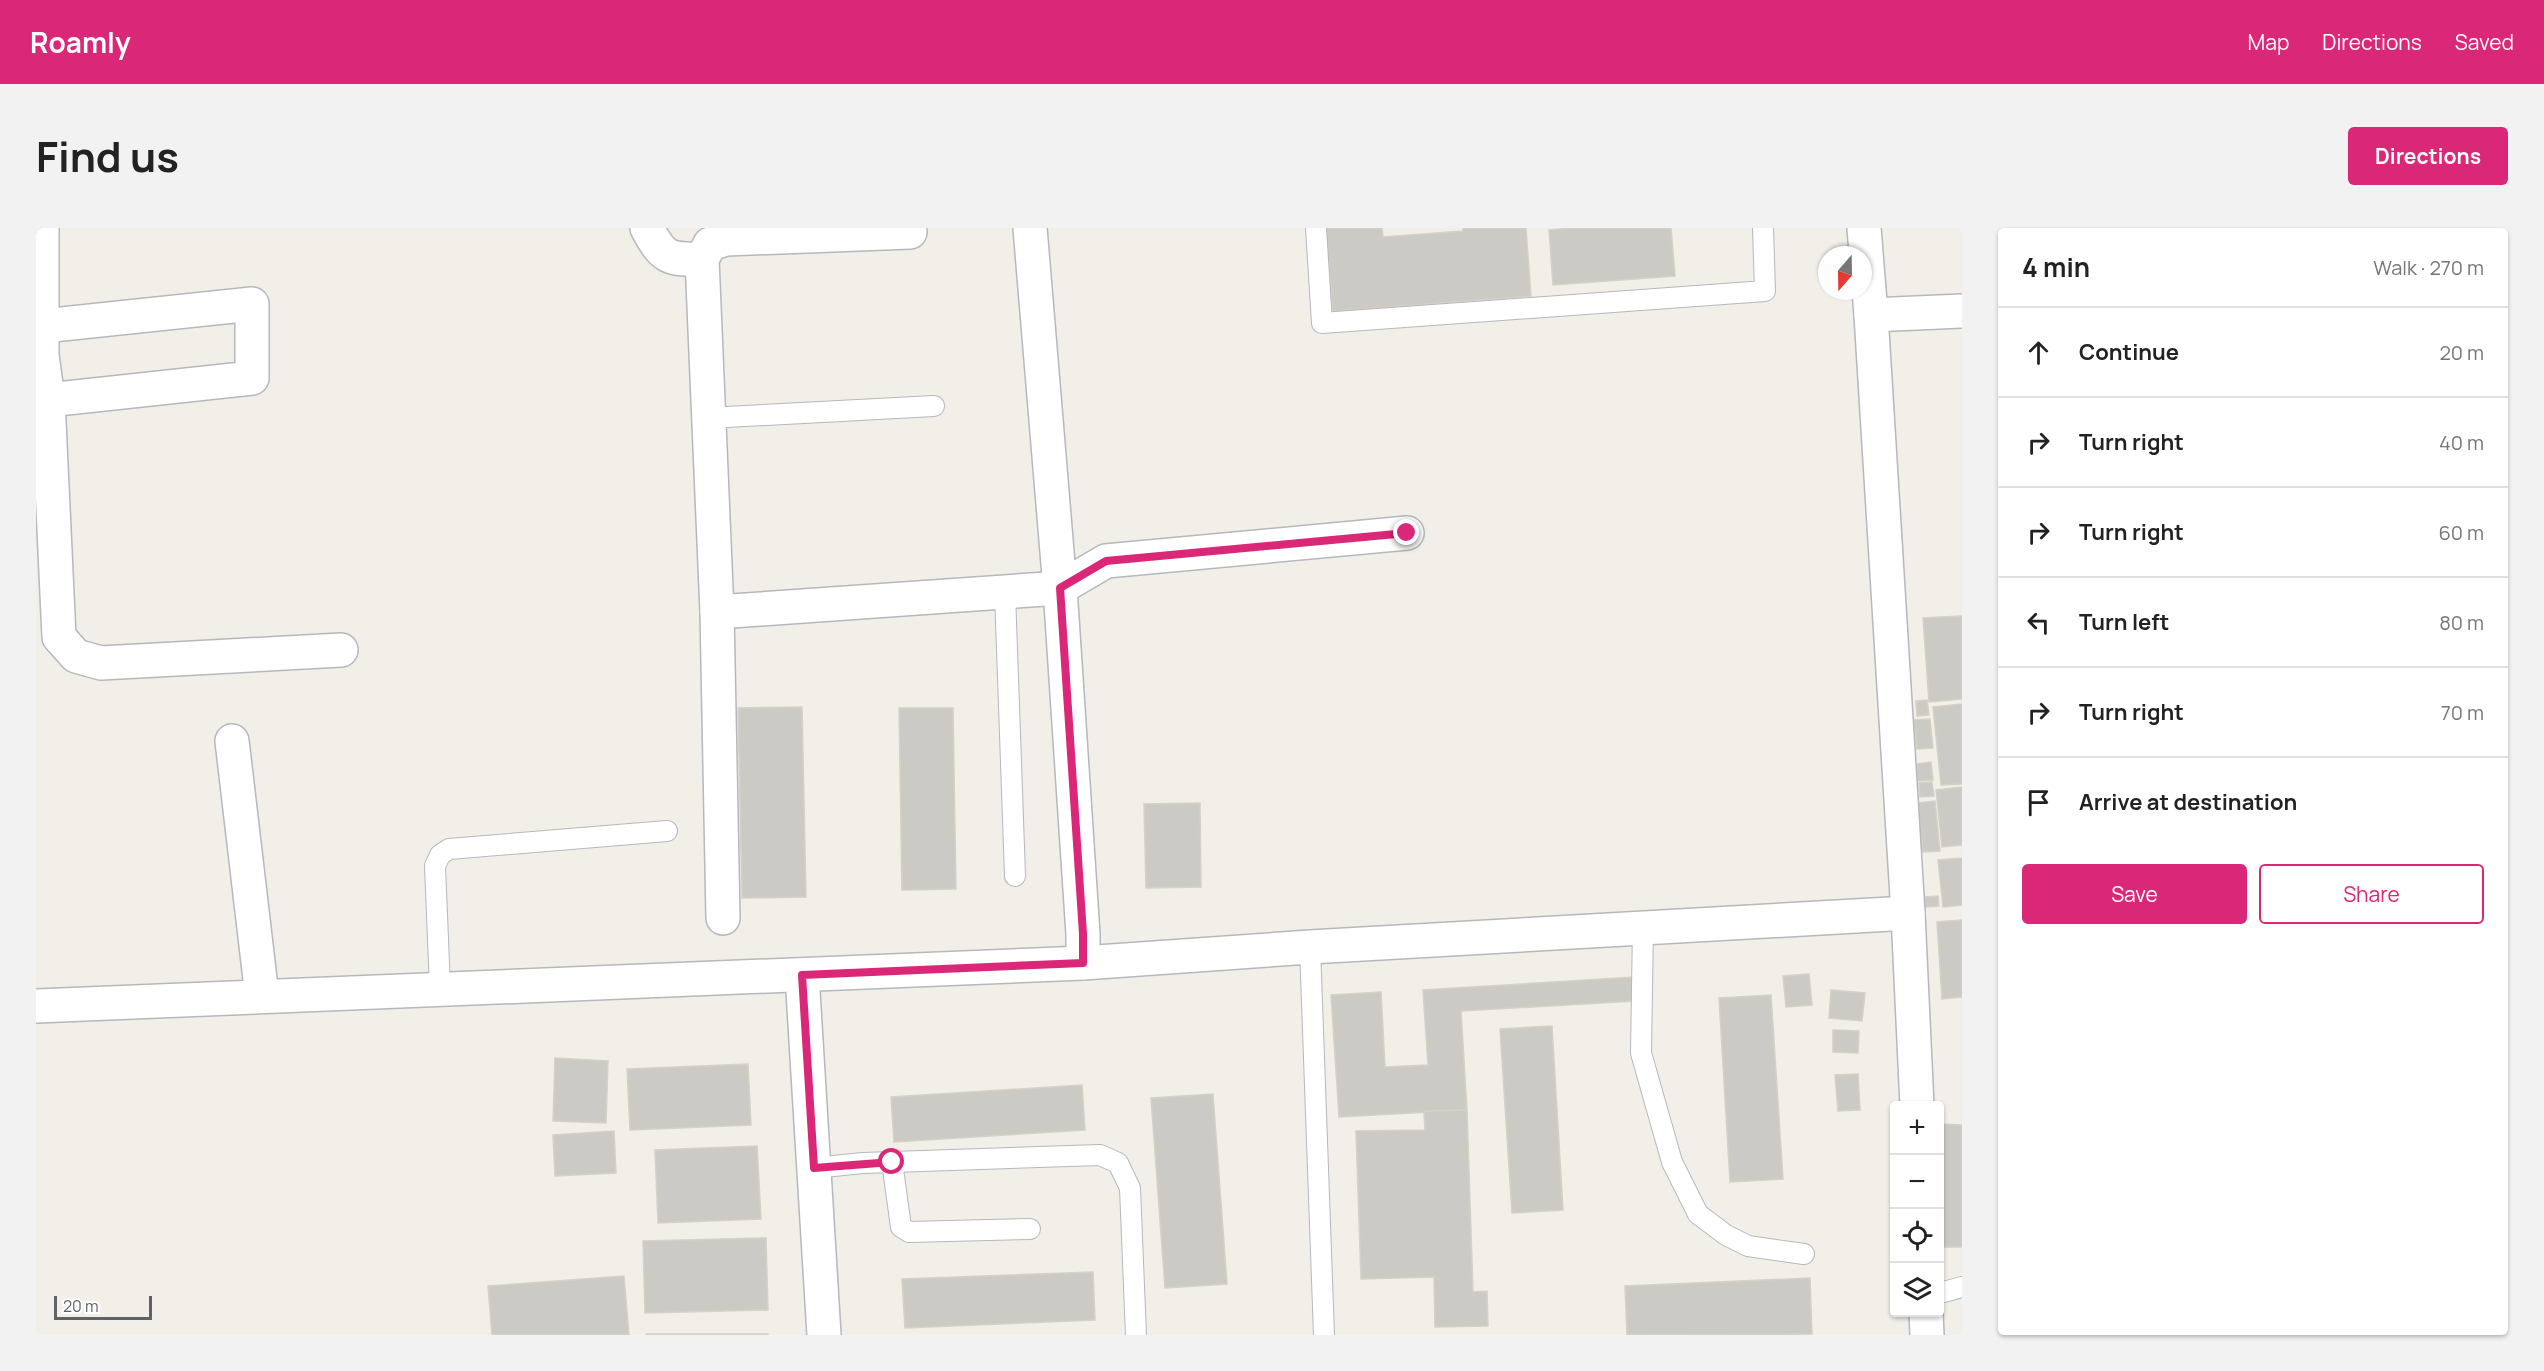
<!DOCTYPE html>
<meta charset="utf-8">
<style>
:root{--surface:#fff;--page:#f2f2f2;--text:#222;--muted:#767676;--line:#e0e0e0;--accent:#db2777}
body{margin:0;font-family:Manrope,sans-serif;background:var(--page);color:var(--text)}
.controls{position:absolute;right:18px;bottom:18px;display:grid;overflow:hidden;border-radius:6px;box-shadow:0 2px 4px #0004}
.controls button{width:54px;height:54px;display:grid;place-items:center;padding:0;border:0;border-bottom:2px solid var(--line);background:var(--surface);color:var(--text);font:30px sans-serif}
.compass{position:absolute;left:1782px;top:18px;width:54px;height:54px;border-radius:50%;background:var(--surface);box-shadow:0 2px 4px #0004;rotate:200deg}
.scale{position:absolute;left:18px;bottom:15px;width:98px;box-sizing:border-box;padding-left:6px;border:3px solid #5f6368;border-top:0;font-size:16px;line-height:21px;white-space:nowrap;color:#5f6368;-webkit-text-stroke:4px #fff;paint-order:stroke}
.stop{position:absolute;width:18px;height:18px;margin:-14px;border:4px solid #db2777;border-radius:50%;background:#fff}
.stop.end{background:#db2777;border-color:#fff;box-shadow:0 2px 6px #0008}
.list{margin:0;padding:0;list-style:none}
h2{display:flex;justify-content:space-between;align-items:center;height:78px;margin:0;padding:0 24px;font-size:26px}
h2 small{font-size:20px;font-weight:400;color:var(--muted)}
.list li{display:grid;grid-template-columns:39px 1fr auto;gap:18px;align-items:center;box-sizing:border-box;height:90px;padding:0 24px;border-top:2px solid var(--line)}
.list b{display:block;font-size:22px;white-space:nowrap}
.list em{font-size:20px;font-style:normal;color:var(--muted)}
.actions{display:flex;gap:12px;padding:18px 24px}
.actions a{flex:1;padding:14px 0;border:2px solid var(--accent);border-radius:6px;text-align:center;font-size:21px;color:var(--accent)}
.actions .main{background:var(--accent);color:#fff}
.icon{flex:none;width:33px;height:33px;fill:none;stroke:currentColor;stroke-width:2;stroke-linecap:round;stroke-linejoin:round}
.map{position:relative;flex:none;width:1926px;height:1107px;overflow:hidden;border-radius:6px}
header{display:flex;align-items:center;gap:36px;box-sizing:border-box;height:84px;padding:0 30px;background:var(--accent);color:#fff}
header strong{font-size:28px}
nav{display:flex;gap:33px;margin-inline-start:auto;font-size:21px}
.intro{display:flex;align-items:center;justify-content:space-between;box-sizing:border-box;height:144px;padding:0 36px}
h1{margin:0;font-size:42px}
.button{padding:15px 27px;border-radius:6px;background:var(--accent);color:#fff;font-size:21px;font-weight:700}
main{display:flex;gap:36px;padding:0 36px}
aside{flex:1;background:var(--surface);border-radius:6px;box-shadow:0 2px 4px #0004}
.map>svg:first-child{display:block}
.building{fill:#cccac5;stroke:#d6d1c6;stroke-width:1.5}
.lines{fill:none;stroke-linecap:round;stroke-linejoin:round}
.lane-casing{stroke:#b5b8bc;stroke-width:22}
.street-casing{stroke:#b5b8bc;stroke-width:36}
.lane{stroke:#fff;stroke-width:20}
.street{stroke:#fff;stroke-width:33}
.route{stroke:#db2777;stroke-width:8}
</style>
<header>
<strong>Roamly</strong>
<nav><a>Map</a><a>Directions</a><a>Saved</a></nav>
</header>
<div class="intro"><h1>Find us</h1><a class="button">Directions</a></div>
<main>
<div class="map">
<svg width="1926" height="1107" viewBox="0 0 1926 1107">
<rect width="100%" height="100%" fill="#f1efe8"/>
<g class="building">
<polygon points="1290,0 1346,0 1347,9 1427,3 1427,0 1490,0 1495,68 1297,83"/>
<polygon points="1535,0 1635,0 1639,48 1517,57 1513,2"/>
<polygon points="1926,388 1926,471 1893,474 1887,390"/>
<polygon points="1891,472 1893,487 1881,488 1880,473"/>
<polygon points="1926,476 1926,556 1905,557 1897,479"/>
<polygon points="766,479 770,669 706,670 702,480"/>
<polygon points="863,480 917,480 920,661 866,662"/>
<polygon points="1894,491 1897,520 1881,521 1878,492"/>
<polygon points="1895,534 1897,552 1882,553 1881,536"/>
<polygon points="1896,554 1898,568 1884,569 1883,555"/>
<polygon points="1926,559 1926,617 1906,619 1900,562"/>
<polygon points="1899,573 1904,623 1887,624 1882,575"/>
<polygon points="1164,575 1165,659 1110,660 1108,576"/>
<polygon points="1926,630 1926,677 1907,679 1902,632"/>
<polygon points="1902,668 1903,678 1889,679 1889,669"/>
<polygon points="1926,692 1926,769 1906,771 1901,694"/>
<polygon points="1773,746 1776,777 1750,779 1747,748"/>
<polygon points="1598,749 1599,773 1425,783 1431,882 1303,889 1295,767 1345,764 1349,839 1392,837 1387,762"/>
<polygon points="1795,762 1829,765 1826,793 1793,790"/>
<polygon points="1735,767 1747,951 1694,954 1683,770"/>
<polygon points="1516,798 1527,982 1476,985 1464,801"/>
<polygon points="1797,802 1823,803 1822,825 1797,824"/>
<polygon points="519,830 572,833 570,895 517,893"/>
<polygon points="712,836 715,897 594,902 591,841"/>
<polygon points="1822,846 1824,882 1802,883 1799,847"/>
<polygon points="1046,857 1049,902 858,914 855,869"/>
<polygon points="1177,866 1191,1056 1129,1060 1115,870"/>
<polygon points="1431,882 1437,1064 1451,1063 1452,1098 1399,1099 1398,1049 1325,1051 1320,903 1389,902 1388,883"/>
<polygon points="1904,896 1926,897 1926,1019 1904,1019"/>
<polygon points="578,903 580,945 519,948 517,907"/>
<polygon points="721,918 725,991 622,995 619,922"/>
<polygon points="730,1010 732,1082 609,1085 607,1013"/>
<polygon points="1057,1044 1059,1092 869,1100 866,1051"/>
<polygon points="588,1048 593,1107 456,1107 452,1058"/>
<polygon points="1774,1050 1776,1106 1591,1107 1589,1058"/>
<rect x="610" y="1106" width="122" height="1"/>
</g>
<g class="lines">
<defs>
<g id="lane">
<polyline points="1280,0 1286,95 1729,63 1727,0"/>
<polyline points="672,190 898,178"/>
<polyline points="969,365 979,648"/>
<polyline points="1607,699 1605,825 1636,934 1662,986 1690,1007 1712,1018 1768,1026"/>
<polyline points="1274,719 1288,1107"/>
<polyline points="404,760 399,638 404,627 413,621 631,603"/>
<polyline points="856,934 865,999 873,1004 994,1001"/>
<polyline points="778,940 827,935 1064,927 1082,935 1094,960 1100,1107"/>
<polyline points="1904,1065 1926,1059"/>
</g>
<g id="street">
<polyline points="6,0 6,127 12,172 23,409 40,428 65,435 305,422"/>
<path d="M611,0C627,30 632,32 666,31"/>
<polyline points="994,0 1024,360 1047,706 1047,735"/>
<polyline points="1828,0 1835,87 1872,685 1881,878"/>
<polyline points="1835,87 1926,83"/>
<polyline points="7,98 216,76 216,150 12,172"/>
<polyline points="681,384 1024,360 1070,333 1371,305"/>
<polyline points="196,513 226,768"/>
<polyline points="687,690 681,384 666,31 674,16 690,11 874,4"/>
<polyline points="766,747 788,1107"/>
<polyline points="0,778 1047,735 1274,719 1872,685"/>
<polyline points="1890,1084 1891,1107"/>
</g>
</defs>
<use href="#lane" class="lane-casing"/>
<use href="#street" class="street-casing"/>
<use href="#lane" class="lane"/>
<use href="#street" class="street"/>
</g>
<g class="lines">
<polyline class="route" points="856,934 778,940 766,747 1047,735 1047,706 1024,360 1070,333 1371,305"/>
</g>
</svg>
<div class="controls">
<button>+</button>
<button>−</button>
<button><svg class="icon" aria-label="locate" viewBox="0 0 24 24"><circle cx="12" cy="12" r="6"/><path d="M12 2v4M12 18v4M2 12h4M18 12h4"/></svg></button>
<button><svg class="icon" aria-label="layers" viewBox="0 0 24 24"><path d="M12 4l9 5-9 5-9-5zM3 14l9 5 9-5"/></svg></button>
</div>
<svg class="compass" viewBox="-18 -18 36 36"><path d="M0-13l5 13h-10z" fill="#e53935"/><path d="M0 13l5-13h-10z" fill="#767676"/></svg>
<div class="scale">20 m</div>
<div class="stop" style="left:856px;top:934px"></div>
<div class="stop end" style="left:1371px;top:305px"></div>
</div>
<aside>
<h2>4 min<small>Walk · 270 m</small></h2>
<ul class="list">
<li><svg class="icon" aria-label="ahead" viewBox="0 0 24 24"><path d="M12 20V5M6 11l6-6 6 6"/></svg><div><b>Continue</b></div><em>20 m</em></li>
<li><svg class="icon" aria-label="right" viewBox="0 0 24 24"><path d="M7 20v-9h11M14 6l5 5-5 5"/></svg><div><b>Turn right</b></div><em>40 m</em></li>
<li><svg class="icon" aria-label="right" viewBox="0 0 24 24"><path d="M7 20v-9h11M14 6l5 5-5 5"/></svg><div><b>Turn right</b></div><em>60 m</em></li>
<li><svg class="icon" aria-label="left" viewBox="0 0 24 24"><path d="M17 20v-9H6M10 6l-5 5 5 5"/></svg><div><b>Turn left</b></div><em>80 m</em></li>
<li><svg class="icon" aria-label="right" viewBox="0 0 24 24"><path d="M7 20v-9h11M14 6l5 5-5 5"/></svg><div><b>Turn right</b></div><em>70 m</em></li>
<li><svg class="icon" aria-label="arrive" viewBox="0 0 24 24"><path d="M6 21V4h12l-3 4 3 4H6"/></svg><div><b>Arrive at destination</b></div></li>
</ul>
<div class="actions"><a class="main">Save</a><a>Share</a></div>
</aside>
</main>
